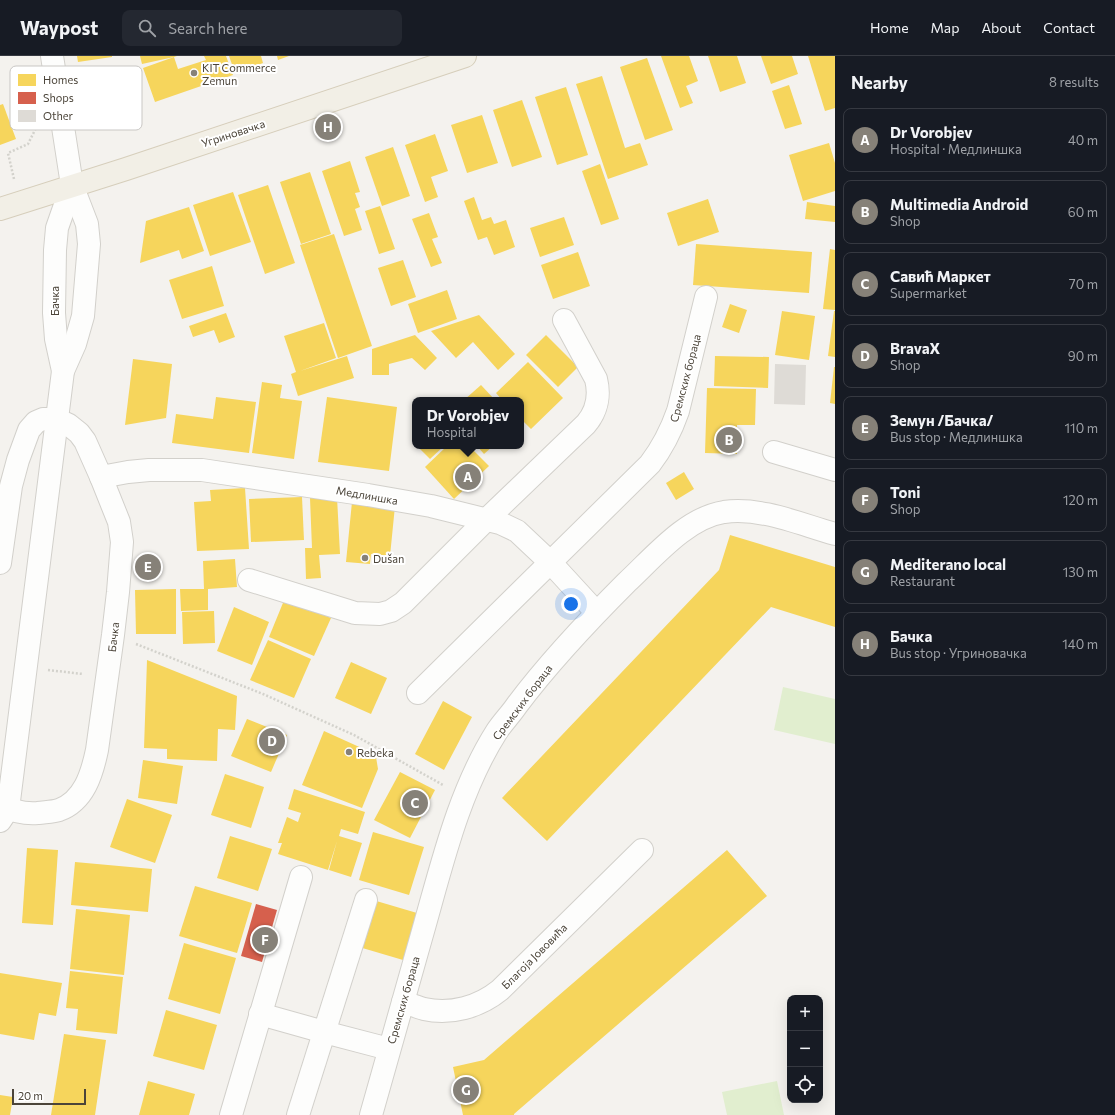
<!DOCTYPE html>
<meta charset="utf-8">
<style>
:root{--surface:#171b24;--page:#242831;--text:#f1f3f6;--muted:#9ea1a6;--line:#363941;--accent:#868178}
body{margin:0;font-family:Commissioner,sans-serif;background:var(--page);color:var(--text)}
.controls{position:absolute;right:12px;bottom:12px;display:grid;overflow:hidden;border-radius:8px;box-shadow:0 4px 16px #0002}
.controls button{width:36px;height:36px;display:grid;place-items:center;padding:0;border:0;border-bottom:1px solid var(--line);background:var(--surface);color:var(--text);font:20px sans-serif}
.scale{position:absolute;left:12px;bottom:10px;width:74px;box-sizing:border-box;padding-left:4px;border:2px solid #4b4439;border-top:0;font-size:11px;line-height:14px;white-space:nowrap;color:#4b4439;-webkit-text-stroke:3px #fff;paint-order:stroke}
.you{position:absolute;left:571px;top:548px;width:14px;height:14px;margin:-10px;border:3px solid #fff;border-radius:50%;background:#1a73e8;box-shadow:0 0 0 6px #1a73e833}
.badge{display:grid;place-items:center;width:26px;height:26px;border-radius:50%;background:var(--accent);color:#fff;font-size:13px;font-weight:700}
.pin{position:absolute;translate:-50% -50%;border:2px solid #fff;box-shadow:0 1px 4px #0006}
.popup{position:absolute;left:412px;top:341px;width:112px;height:52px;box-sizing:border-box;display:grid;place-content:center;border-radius:8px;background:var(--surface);filter:drop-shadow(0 1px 3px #0005);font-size:13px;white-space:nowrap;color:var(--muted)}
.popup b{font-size:15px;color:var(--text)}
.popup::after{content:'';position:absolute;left:50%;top:100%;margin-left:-8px;border:8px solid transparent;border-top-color:var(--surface)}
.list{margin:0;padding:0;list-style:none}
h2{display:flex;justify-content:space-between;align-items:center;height:52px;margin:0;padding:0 16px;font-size:17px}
h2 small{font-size:13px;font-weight:400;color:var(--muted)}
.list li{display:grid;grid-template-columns:26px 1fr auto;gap:12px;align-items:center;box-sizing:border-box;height:64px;margin:0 8px 8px;padding:0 8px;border:1px solid var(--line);border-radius:8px}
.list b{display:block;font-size:15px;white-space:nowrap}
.list p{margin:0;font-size:13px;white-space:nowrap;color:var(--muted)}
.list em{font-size:13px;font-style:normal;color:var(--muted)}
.icon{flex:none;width:22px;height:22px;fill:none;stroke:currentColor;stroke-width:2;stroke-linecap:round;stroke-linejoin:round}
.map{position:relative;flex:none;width:835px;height:1059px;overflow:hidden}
header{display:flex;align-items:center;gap:24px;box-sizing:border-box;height:56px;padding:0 20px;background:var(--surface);border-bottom:1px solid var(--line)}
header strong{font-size:19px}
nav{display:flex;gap:22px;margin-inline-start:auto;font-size:14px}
.search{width:280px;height:36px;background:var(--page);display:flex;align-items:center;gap:10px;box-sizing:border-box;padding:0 14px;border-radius:8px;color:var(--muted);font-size:15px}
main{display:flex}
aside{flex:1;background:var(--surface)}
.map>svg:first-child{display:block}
.green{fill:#e1eecf}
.homes{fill:#f6d55c}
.shops{fill:#d6604d}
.building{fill:#dedbd6}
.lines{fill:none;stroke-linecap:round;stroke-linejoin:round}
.minor-casing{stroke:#d2d0cb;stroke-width:24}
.major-casing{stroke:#d6cebb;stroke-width:24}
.path{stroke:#d3d2cc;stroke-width:2.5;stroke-dasharray:2 2;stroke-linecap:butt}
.minor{stroke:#fdfdfc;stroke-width:22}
.major{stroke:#f2efe6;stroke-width:22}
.poi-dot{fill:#868178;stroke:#fff;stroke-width:1.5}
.labels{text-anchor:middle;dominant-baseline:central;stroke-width:4;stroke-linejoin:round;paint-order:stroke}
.poi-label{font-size:11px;fill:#4b4439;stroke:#fff;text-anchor:start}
.street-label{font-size:11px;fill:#4b4439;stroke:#fff}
.key{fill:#fff;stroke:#c9c7c4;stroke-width:1}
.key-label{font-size:11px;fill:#4b4439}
</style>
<header>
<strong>Waypost</strong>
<div class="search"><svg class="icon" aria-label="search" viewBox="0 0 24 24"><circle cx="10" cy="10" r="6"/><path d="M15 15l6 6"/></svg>Search here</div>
<nav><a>Home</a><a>Map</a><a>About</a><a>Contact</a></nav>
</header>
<main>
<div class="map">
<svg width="835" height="1059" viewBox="0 0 835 1059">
<rect width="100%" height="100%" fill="#f4f2ee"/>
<g class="green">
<polygon points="783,631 835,643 835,688 774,674"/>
<polygon points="777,1025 784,1059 727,1059 722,1036"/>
</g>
<g class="homes">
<polygon points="77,0 112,0 112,1 78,6"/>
<polygon points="140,0 177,0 174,1 178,13 206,4 204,0 226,0 233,19 155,46 143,12 174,1 142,8"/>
<polygon points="229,0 261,0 263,7 235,17"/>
<polygon points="277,0 289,0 278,4"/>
<polygon points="661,0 689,0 698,25 686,30 693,47 680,52"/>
<polygon points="708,0 737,0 746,27 720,36"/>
<polygon points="761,0 792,0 798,18 771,28"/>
<polygon points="808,0 835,0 835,52 825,55"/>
<polygon points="647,2 673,74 645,84 620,11"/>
<polygon points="113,20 125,57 100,65 89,27"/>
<polygon points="602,20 625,92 640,87 648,109 608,123 576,28"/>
<polygon points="789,29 802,68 785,73 772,35"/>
<polygon points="566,31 588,99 557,109 535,41"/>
<polygon points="522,44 542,101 512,111 493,54"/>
<polygon points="3,48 16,83 0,89 0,49"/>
<polygon points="482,59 498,107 467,117 451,69"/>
<polygon points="435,78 448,115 431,121 438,141 425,146 405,89"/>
<polygon points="829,87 835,107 835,135 803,145 789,99"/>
<polygon points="393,91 410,140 382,150 365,101"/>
<polygon points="350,105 360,136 355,137 360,151 355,153 362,174 344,180 322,115"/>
<polygon points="600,108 619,163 601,169 582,115"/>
<polygon points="310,116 331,178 301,188 280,126"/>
<polygon points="268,129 295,207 265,218 238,139"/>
<polygon points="233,136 251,186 210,200 193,149"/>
<polygon points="474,141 482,164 491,161 494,168 506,164 515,191 494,199 487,181 478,184 464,145"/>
<polygon points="708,143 719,176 678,190 667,157"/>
<polygon points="807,146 835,150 835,166 805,163"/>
<polygon points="380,150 395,193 379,198 365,155"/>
<polygon points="189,151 204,195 182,203 179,194 140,207 146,165"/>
<polygon points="429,157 438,181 432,183 442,207 431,211 412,163"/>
<polygon points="564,161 574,189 540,201 530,172"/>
<polygon points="334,178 372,290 338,302 300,189"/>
<polygon points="696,188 812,196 809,237 693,229"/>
<polygon points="830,193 835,194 835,254 823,253"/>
<polygon points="578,196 590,230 553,243 541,209"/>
<polygon points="403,204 416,241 391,250 378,212"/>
<polygon points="212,210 224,250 182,263 169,224"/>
<polygon points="447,234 457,263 418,277 408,248"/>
<polygon points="730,248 747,254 739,277 722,271"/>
<polygon points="782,255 815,260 809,304 775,299"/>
<polygon points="834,255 835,255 835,301 828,300"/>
<polygon points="226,257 235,281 219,287 214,274 193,281 189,270"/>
<polygon points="479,259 515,298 498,314 473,286 456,302 431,275"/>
<polygon points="324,267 336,302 300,315 347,300 354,322 298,340 291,318 296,316 284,280"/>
<polygon points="415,279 437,302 425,314 412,302 389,308 389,319 372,319 372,293"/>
<polygon points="546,279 578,311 558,331 526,299"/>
<polygon points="715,300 769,301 768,332 714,330"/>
<polygon points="133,303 172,308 166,362 125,369"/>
<polygon points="528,306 563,342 531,373 521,363 521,344 502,344 496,337"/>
<polygon points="834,311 835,311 835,348 830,347"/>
<polygon points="262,326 282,329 280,342 302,345 294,403 252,397"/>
<polygon points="481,329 495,344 464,344"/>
<polygon points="707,332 756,333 755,369 737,369 737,398 705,397"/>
<polygon points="216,341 256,346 249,397 172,387 176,358 213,363"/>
<polygon points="327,341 397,351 389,415 318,406"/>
<polygon points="417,390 444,390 430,403"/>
<polygon points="447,390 469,390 489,410 454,443 425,411"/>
<polygon points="477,390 493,390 484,398"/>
<polygon points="684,416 694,433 676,444 666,427"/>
<polygon points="245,432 249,493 197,495 194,446 211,445 210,434"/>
<polygon points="302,441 304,484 251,486 249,443"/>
<polygon points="337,441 340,498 319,499 321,522 306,523 305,492 312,492 310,442"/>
<polygon points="352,446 395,450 390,500 371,498 370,508 346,506"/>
<polygon points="730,479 835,511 835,571 771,551 547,785 502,742 719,514"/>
<polygon points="235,503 237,531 208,533 208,554 181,555 180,533 204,533 203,505"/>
<polygon points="176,533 176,578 136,578 135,534"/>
<polygon points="285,542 331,562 314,600 269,581"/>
<polygon points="234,551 269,566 252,609 217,595"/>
<polygon points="214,555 215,587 183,588 182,556"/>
<polygon points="268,584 311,603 294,642 250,624"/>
<polygon points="147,604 237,640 235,674 218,673 217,705 167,703 167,693 144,692"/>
<polygon points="351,606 387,622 371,658 335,642"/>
<polygon points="443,645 472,661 444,714 415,698"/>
<polygon points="247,663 287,679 271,716 231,700"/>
<polygon points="324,675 366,694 376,701 378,713 362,752 302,729"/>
<polygon points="143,704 183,710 177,748 138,742"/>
<polygon points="400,716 435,734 410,782 374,764"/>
<polygon points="225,718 264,731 251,772 211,759"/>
<polygon points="294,733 365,756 358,778 341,773 339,780 362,787 351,821 329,814 337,785 328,814 278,798 282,787 278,787 287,761 298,766 301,757 288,753"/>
<polygon points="127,743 172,759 155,807 110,791"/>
<polygon points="373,776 424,791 409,839 359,824"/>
<polygon points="230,780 272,793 258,835 217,822"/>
<polygon points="27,792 58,794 53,869 22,867"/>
<polygon points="727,794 767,840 544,1032 514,1058 514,1059 463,1059 453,1011 484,1004"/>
<polygon points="75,806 152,813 148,856 71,849"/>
<polygon points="195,830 252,847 237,897 179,880"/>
<polygon points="373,844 417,857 403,904 359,891"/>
<polygon points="76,853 130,859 124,919 70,913"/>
<polygon points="184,887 236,902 220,958 168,943"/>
<polygon points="70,915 123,921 117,978 76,974 78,953 66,952"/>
<polygon points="0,917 62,927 56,960 39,957 34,984 0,978"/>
<polygon points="166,954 217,969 204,1014 153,1000"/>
<polygon points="64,978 106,984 95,1059 51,1059"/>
<polygon points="148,1025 195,1038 189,1059 139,1059"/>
<polygon points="0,1039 13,1041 10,1059 0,1059"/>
</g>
<polygon class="shops" points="256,848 277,854 262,906 241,900"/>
<polygon class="building" points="775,308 806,309 805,349 774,348"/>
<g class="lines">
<defs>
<g id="minor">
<polyline points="63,315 56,283 54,257 55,194 57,172 72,129"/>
<polyline points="774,396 835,414"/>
<polyline points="101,421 128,416 149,414 202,414 368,439 431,450 500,467 517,475 551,507 596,556"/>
<path d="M0,507L11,430L18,404L29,374L36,366L43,363H56L69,369L79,377L85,385L101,421L119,466L122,486L118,536L113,579L97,694C92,718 84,745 59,754C53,756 45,756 38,757C24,758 11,755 0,748"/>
<path d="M249,524L355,557L380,558L391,555L403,547L486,464L586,368C597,355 600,339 596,323L564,264"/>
<path d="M418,637L650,408C663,391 671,375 678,355L706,241"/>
<polyline points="0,765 8,753 63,315 75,288 83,260 89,188 87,168 72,129 52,0"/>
<path d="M403,946C410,948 417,951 424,953C451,959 479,951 500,934L642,794"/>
<polyline points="260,958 324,976 389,993"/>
<polyline points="231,1059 301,821"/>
<polyline points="298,1059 366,844"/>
<path d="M371,1059C389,995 407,932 425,868C443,804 460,733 497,675C503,666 511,658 517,649C550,605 588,565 627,526C654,501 686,462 724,456C762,451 799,468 835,478"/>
</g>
<polyline id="major" points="0,153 126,113 465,0"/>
</defs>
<use href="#minor" class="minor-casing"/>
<use href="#major" class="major-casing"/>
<g class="path">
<polyline points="14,123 8,97 28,88 36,72 29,20"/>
<polyline points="136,588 263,638 354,679 443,729"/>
<polyline points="48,614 83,618"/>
</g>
<use href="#minor" class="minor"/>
<use href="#major" class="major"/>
</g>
<g class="poi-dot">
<circle cx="194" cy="17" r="4"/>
<circle cx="365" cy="502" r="4"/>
<circle cx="349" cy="696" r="4"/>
</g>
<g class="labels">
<g class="poi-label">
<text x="202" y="11">KIT Commerce<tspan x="202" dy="13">Zemun</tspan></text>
<text x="373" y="502">Dušan</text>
<text x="357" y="696">Rebeka</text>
</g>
<g class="street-label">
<text transform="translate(233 77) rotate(-18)">Угриновачка</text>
<text transform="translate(54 245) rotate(-90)">Бачка</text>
<text transform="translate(685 322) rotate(-75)">Сремских бораца</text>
<text transform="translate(367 439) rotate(10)">Медлиншка</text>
<text transform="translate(113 581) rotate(-83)">Бачка</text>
<text transform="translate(522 646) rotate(-53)">Сремских бораца</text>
<text transform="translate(534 900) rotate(-45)">Благоја Јововића</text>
<text transform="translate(403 944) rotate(-74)">Сремских бораца</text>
</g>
</g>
<rect x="10" y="10" width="132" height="64" rx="6" class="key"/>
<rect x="18" y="18" width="18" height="12" fill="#f6d55c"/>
<rect x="18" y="36" width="18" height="12" fill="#d6604d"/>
<rect x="18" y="54" width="18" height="12" fill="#dedbd6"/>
<g class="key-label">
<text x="43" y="28">Homes</text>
<text x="43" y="46">Shops</text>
<text x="43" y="64">Other</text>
</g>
</svg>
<div class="controls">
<button>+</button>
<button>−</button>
<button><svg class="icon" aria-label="locate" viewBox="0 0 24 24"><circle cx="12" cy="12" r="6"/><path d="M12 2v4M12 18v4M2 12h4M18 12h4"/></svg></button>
</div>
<div class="scale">20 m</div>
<div class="you"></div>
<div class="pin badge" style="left:468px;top:421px">A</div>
<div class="popup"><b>Dr Vorobjev</b>Hospital</div>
<div class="pin badge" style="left:729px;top:384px">B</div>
<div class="pin badge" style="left:415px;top:747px">C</div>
<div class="pin badge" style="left:272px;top:685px">D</div>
<div class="pin badge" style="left:148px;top:511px">E</div>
<div class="pin badge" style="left:265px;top:884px">F</div>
<div class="pin badge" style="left:466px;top:1034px">G</div>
<div class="pin badge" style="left:328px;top:71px">H</div>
</div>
<aside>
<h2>Nearby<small>8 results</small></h2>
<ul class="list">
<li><span class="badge">A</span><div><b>Dr Vorobjev</b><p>Hospital · Медлиншка</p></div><em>40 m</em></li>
<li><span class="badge">B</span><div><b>Multimedia Android</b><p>Shop</p></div><em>60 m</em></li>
<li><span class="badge">C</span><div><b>Савић Маркет</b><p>Supermarket</p></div><em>70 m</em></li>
<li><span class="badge">D</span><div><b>BravaX</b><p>Shop</p></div><em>90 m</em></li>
<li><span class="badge">E</span><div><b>Земун /Бачка/</b><p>Bus stop · Медлиншка</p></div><em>110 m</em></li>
<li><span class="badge">F</span><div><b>Toni</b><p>Shop</p></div><em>120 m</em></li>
<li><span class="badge">G</span><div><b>Mediterano local</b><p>Restaurant</p></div><em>130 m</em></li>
<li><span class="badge">H</span><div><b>Бачка</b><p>Bus stop · Угриновачка</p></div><em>140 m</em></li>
</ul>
</aside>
</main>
